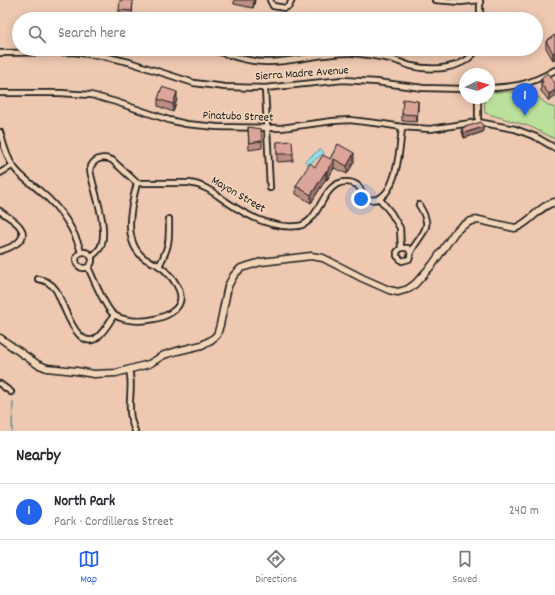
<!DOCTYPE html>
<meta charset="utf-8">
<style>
:root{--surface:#fff;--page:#f7f7f7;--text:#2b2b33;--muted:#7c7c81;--line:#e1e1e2;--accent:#2563eb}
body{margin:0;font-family:Dekko,sans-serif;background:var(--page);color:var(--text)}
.compass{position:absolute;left:459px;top:68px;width:36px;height:36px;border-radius:50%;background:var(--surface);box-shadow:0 2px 10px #0003;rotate:84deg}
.you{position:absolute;left:361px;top:199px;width:14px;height:14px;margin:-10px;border:3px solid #fff;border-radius:50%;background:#1a73e8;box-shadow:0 0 0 6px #1a73e833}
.badge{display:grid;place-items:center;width:26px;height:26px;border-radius:50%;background:var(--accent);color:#fff;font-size:13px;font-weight:700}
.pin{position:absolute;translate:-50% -33px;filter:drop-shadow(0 1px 2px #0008)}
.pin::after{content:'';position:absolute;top:21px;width:14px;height:12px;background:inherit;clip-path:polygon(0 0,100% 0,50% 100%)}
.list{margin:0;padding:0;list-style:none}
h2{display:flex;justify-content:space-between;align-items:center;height:52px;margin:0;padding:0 16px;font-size:17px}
h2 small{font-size:13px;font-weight:400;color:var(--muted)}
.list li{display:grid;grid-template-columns:26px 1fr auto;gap:12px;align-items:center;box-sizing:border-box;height:56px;padding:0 16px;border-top:1px solid var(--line)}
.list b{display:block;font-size:15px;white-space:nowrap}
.list p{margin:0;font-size:13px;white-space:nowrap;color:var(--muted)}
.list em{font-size:13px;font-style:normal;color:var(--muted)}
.icon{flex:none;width:22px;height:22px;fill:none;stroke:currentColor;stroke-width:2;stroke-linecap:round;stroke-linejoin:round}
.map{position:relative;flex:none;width:555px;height:431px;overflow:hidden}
.search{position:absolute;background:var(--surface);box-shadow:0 2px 10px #0003;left:12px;right:12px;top:12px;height:44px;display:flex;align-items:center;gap:10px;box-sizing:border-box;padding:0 14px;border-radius:22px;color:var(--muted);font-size:15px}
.sheet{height:108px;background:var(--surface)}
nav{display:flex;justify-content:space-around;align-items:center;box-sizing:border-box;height:56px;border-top:1px solid var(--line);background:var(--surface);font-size:11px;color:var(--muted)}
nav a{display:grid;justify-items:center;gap:2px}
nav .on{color:var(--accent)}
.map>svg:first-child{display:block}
.green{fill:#bae09b;stroke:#6b7e5c}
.water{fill:#90e0ec;stroke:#629299}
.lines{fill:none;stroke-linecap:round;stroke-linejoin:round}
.stream{stroke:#629299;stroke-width:1.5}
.street-casing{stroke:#1c1c1c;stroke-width:8}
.secondary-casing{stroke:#1c1c1c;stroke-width:9}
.street{stroke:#f2d5b9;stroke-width:4.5}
.secondary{stroke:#f2d5b9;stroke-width:6}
.wall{fill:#bd8e84;stroke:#1c1c1c}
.shaded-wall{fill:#9a746c;stroke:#1c1c1c}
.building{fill:#dca59a;stroke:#1c1c1c}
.labels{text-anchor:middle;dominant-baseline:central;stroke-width:3.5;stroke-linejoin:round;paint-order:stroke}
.street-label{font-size:12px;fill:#1c1c1c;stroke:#f2d5b9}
</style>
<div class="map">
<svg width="555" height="431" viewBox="0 0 555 431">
<rect width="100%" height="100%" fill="#eec8b1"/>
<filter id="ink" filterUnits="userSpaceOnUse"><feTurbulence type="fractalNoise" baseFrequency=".025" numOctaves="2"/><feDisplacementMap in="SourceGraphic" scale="8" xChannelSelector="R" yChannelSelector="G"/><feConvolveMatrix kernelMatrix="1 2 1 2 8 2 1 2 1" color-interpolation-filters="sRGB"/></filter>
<g filter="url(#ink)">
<polygon class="green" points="528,89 549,106 555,108 555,139 529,126 485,113 484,98 489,98 489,92 514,92"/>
<polygon class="water" points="321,149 324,153 308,165 305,161"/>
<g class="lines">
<polyline class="stream" points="12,431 13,402"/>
<defs>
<g id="street">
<polyline points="270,0 273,6 285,8 289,6 292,0"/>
<polyline points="435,0 461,2 479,0"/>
<polyline points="480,0 480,19"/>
<polyline points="187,19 191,19"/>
<path d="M211,49C230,55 247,62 267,62C295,62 323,52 352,53C365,54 378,56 391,59C398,61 404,64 411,66C433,71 464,70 477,49"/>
<polyline points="0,53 73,52 103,56 129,62 194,83 225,87 265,88 343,80 376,82 423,88 465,89"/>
<polyline points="265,88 270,188"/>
<path d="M489,88C517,87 531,84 555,70"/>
<polyline points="0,93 60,93 91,95 116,102 169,120 186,124 217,127 281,128 333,121 350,120 383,124 402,127 430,129 478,122 515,129 536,137 555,148"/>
<polyline points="478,98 478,122"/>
<path d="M0,132C3,143 6,156 13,166C20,177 31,183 40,191C59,207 74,228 81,252"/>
<polyline points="0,173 12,166"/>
<polyline points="379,198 391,213 400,228 401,248"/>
<path d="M0,211C6,216 15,220 20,227C30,240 10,248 0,251"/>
<circle cx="84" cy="260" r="8"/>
<path d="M410,252L408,248H401L397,252V256L402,261L409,259C411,256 410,253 412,250C423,230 434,229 419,205"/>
<path d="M91,257C95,254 98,251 100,248C110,230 93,189 90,170C92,159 102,156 112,160L137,183H189C205,185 214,193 227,202C247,216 272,229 298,226C321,223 321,182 346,182C349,182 354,183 357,185C361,188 362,194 365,198C397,211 400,145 402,127"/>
<path d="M159,266C170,245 169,241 169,219"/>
<path d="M88,267C93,278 104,305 112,313C127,328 187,321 180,293C177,282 167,271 158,265C153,262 148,261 144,258C122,241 131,206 137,183"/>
<path d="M38,279C46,280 51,283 56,290C63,302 76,349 95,339C103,334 109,323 114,315"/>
<path d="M129,370C133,384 129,396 130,409C130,417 132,424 135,431"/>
<polyline points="0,384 11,392"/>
</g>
<path id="secondary" d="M0,338L37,364L47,368L76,371L94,374L116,373L149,364L164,355L177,351L202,345L211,340L217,335L220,325L228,286L234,275L241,268L261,262L311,256L323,258L362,278L389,290L398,292L408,289L415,284L433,264L455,232L462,226L471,221L479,220L515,228C531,223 538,206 555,202"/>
</defs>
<use href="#street" class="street-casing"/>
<use href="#secondary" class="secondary-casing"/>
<use href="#street" class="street"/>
<use href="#secondary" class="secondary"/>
</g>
<g class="wall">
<polygon points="133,0 132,18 119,17 119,10"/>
<polygon points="234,0 255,0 253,8 234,4"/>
<polygon points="555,35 553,60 546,48 546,41"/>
<polygon points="541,78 555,83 549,101 541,91"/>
<polygon points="158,99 177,99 173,112 158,106"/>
<polygon points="418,108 417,122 402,121 402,114"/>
<polygon points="248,127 262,141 262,148 249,150"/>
<polygon points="462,128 483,132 464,138 462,132"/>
<polygon points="277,142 293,154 293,161 277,162"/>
<polygon points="338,144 354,162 347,174 334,168 327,180 326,179 311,203 296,194 296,186 315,167 330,159"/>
</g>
<g class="shaded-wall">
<polygon points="254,0 255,0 253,8"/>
<polygon points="555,52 555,59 553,60 553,53"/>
<polygon points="555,90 555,97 549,101 549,94"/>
<polygon points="177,92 177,99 173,112 173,104"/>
<polygon points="418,101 418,108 417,122 417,115"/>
<polygon points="483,127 483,132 464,138 464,133"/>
<polygon points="354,153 354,162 347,174 347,166"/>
<polygon points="334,159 334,168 327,180 327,171"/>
<polygon points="326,171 326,179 311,203 311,195"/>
</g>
<g class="building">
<polygon points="120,0 133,0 132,11 119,10"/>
<polygon points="555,35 555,52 553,53 546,41"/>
<polygon points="547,73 555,83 555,90 549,94 541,84 543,82 541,78"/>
<polygon points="162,87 177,92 173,104 158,99"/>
<polygon points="403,99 418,101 417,115 402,114"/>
<polygon points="481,122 483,127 464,133 462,128"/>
<polygon points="248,127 261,129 262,141 249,143"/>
<polygon points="292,141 293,154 277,154 277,142"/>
<polygon points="338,144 354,153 347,166 334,159 327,171 326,171 311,195 296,186 310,163 315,167 323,155 330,159"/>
</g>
</g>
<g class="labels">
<g class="street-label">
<text transform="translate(302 74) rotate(-4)">Sierra Madre Avenue</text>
<text transform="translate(238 117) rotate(2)">Pinatubo Street</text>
<text transform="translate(238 195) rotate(30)">Mayon Street</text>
</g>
</g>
</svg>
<svg class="compass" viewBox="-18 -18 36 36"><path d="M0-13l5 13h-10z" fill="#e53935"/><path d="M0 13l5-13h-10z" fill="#7c7c81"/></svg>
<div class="you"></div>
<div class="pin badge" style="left:525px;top:116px">1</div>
<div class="search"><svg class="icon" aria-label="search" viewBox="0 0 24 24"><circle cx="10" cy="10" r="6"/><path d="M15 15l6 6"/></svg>Search here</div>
</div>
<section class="sheet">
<h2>Nearby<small></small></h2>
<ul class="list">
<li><span class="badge">1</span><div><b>North Park</b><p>Park · Cordilleras Street</p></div><em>240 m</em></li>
</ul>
</section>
<nav>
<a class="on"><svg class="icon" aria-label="map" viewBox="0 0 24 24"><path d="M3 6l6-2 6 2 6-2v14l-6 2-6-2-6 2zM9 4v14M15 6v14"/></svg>Map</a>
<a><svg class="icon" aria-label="directions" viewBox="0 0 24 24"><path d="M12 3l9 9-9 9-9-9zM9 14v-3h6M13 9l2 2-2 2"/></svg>Directions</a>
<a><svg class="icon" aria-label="saved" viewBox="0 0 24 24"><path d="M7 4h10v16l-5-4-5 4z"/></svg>Saved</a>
</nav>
